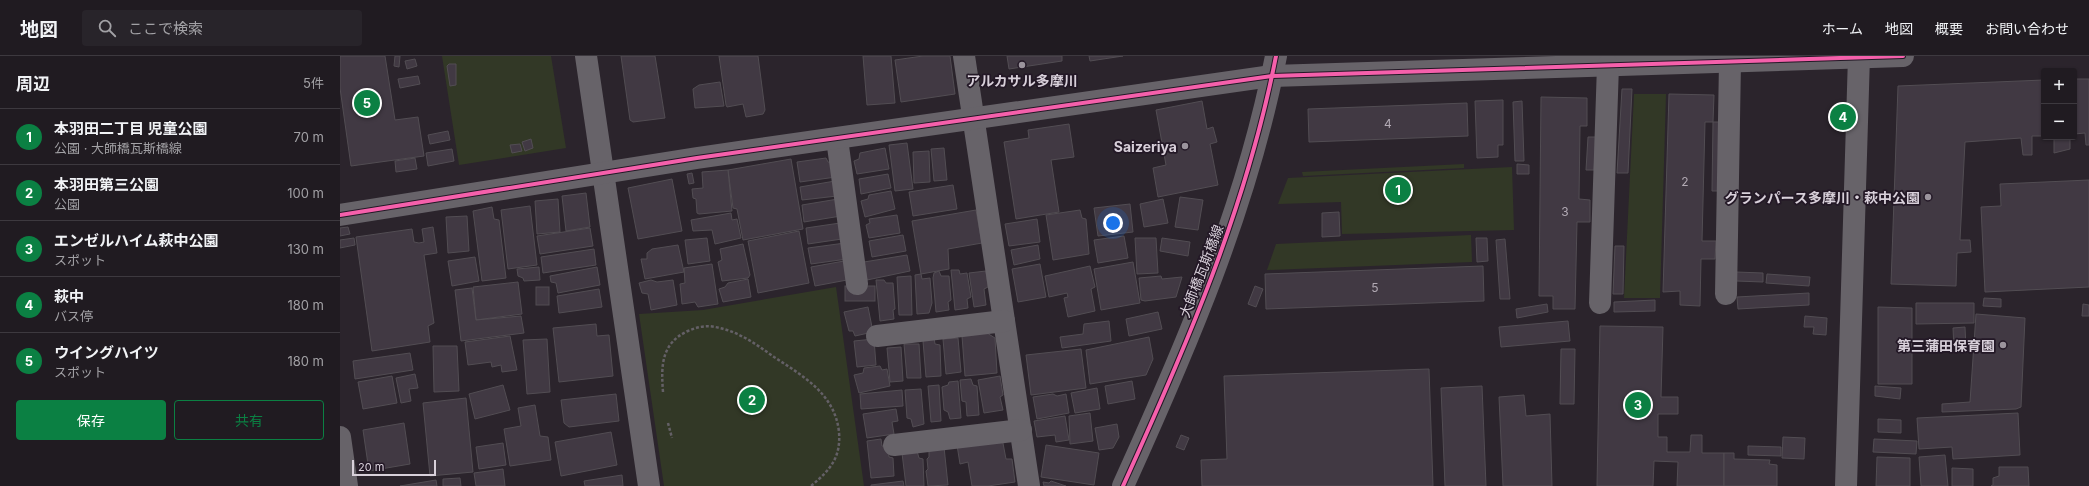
<!DOCTYPE html>
<html lang="ja">
<meta charset="utf-8">
<style>
:root{--surface:#201b21;--page:#28242a;--text:#f1f3f6;--muted:#a2a1a5;--line:#3d393f;--accent:#0b8043}
body{margin:0;font-family:Inter,"Noto Sans JP",sans-serif;background:var(--page);color:var(--text)}
.controls{position:absolute;right:12px;top:12px;display:grid;overflow:hidden;border-radius:4px;box-shadow:0 1px 3px #0004}
.controls button{width:36px;height:36px;display:grid;place-items:center;padding:0;border:0;border-bottom:1px solid var(--line);background:var(--surface);color:var(--text);font:20px sans-serif}
.scale{position:absolute;left:12px;bottom:10px;width:84px;box-sizing:border-box;padding-left:4px;border:2px solid #d8d0da;border-top:0;font-size:11px;line-height:14px;white-space:nowrap;color:#d8d0da;-webkit-text-stroke:3px #231826;paint-order:stroke}
.you{position:absolute;left:773px;top:167px;width:14px;height:14px;margin:-10px;border:3px solid #fff;border-radius:50%;background:#1a73e8;box-shadow:0 0 0 6px #1a73e833}
.badge{display:grid;place-items:center;width:26px;height:26px;border-radius:50%;background:var(--accent);color:#fff;font-size:13px;font-weight:700}
.pin{position:absolute;translate:-50% -50%;border:2px solid #fff;box-shadow:0 1px 4px #0006}
.list{margin:0;padding:0;list-style:none}
h2{display:flex;justify-content:space-between;align-items:center;height:52px;margin:0;padding:0 16px;font-size:17px}
h2 small{font-size:13px;font-weight:400;color:var(--muted)}
.list li{display:grid;grid-template-columns:26px 1fr auto;gap:12px;align-items:center;box-sizing:border-box;height:56px;padding:0 16px;border-top:1px solid var(--line)}
.list b{display:block;font-size:15px;white-space:nowrap}
.list p{margin:0;font-size:13px;white-space:nowrap;color:var(--muted)}
.list em{font-size:13px;font-style:normal;color:var(--muted)}
.actions{display:flex;gap:8px;padding:12px 16px}
.actions a{flex:1;padding:9px 0;border:1px solid var(--accent);border-radius:4px;text-align:center;font-size:14px;color:var(--accent)}
.actions .main{background:var(--accent);color:#fff}
.icon{flex:none;width:22px;height:22px;fill:none;stroke:currentColor;stroke-width:2;stroke-linecap:round;stroke-linejoin:round}
.map{position:relative;flex:none;width:1749px;height:430px;overflow:hidden}
header{display:flex;align-items:center;gap:24px;box-sizing:border-box;height:56px;padding:0 20px;background:var(--surface);border-bottom:1px solid var(--line)}
header strong{font-size:19px}
nav{display:flex;gap:22px;margin-inline-start:auto;font-size:14px}
.search{width:280px;height:36px;background:var(--page);display:flex;align-items:center;gap:10px;box-sizing:border-box;padding:0 14px;border-radius:4px;color:var(--muted);font-size:15px}
main{display:flex}
aside{flex:1;background:var(--surface)}
.map>svg:first-child{display:block}
.green{fill:#323826}
.building{fill:#413943;stroke:#524d53}
.lines{fill:none;stroke-linecap:round;stroke-linejoin:round}
.path{stroke:#646066;stroke-width:2.5;stroke-dasharray:3 2;stroke-linecap:butt}
.minor{stroke:#676369;stroke-width:22}
.cycleway-casing{stroke:#231826;stroke-width:6}
.cycleway{stroke:#f560ab;stroke-width:4}
.poi-dot{fill:#9b949d;stroke:#231826;stroke-width:1.5}
.labels{text-anchor:middle;dominant-baseline:central;stroke-width:3.5;stroke-linejoin:round;paint-order:stroke}
.number-label{font-size:12px;fill:#b2aab4}
.poi-label{font-size:14px;font-weight:bold;fill:#d8d0da;stroke:#231826;text-anchor:end}
.street-label{font-size:14px;fill:#d8d0da;stroke:#231826}
</style>
<header>
<strong>地図</strong>
<div class="search"><svg class="icon" aria-label="search" viewBox="0 0 24 24"><circle cx="10" cy="10" r="6"/><path d="M15 15l6 6"/></svg>ここで検索</div>
<nav><a>ホーム</a><a>地図</a><a>概要</a><a>お問い合わせ</a></nav>
</header>
<main>
<aside>
<h2>周辺<small>5件</small></h2>
<ul class="list">
<li><span class="badge">1</span><div><b>本羽田二丁目 児童公園</b><p>公園 · 大師橋瓦斯橋線</p></div><em>70 m</em></li>
<li><span class="badge">2</span><div><b>本羽田第三公園</b><p>公園</p></div><em>100 m</em></li>
<li><span class="badge">3</span><div><b>エンゼルハイム萩中公園</b><p>スポット</p></div><em>130 m</em></li>
<li><span class="badge">4</span><div><b>萩中</b><p>バス停</p></div><em>180 m</em></li>
<li><span class="badge">5</span><div><b>ウイングハイツ</b><p>スポット</p></div><em>180 m</em></li>
</ul>
<div class="actions"><a class="main">保存</a><a>共有</a></div>
</aside>
<div class="map">
<svg width="1749" height="430" viewBox="0 0 1749 430">
<rect width="100%" height="100%" fill="#2b242c"/>
<g class="green">
<polygon points="102,0 211,0 226,92 119,109"/>
<polygon points="1294,38 1326,38 1320,242 1284,242"/>
<polygon points="1124,108 1124,112 963,120 962,116"/>
<polygon points="1172,111 1174,174 1002,178 1001,146 938,148 948,122"/>
<polygon points="1131,179 1132,206 927,214 936,188"/>
<polygon points="496,231 524,430 324,430 299,258 363,254"/>
</g>
<g class="building">
<polygon points="0,0 45,0 55,64 78,61 84,100 11,110 0,32"/>
<polygon points="55,0 60,0 59,11 54,10"/>
<polygon points="281,0 315,0 325,62 293,66 290,64"/>
<polygon points="379,0 418,0 425,54 423,58 406,61 403,48 387,51 386,49"/>
<polygon points="523,0 551,0 555,47 527,49"/>
<polygon points="583,0 610,0 615,38 561,46 555,4"/>
<polygon points="667,0 722,0 722,5 669,13"/>
<polygon points="749,0 783,0 750,5"/>
<polygon points="75,3 77,10 67,13 65,5"/>
<polygon points="109,8 116,8 116,29 110,30 107,10"/>
<polygon points="78,20 80,28 60,32 58,23"/>
<polygon points="1734,23 1749,23 1749,89 1746,89 1745,77 1734,78"/>
<polygon points="1704,24 1704,80 1692,80 1692,99 1683,99 1681,82 1625,86 1620,184 1630,184 1631,196 1617,197 1616,230 1551,228 1558,30"/>
<polygon points="380,26 384,50 355,52 353,33 359,29"/>
<polygon points="1282,33 1292,33 1288,117 1277,117"/>
<polygon points="1329,38 1374,39 1373,66 1365,66 1362,185 1376,185 1375,203 1361,203 1360,250 1340,249 1340,235 1323,236"/>
<polygon points="1201,41 1247,42 1247,70 1240,70 1239,143 1250,144 1250,166 1237,166 1235,253 1213,253 1213,240 1199,240"/>
<polygon points="1163,44 1163,89 1158,89 1158,101 1137,102 1135,45"/>
<polygon points="862,45 867,73 873,71 877,86 870,88 878,129 818,141 813,112 826,109 816,54"/>
<polygon points="1182,45 1184,105 1175,105 1173,46"/>
<polygon points="1127,47 1128,80 969,86 968,53"/>
<polygon points="1373,66 1381,66 1380,135 1372,135"/>
<polygon points="729,68 734,101 711,104 719,156 676,163 664,86 689,82 688,74"/>
<polygon points="108,75 110,84 90,88 88,79"/>
<polygon points="1248,81 1256,81 1254,114 1246,114"/>
<polygon points="1714,81 1730,81 1730,93 1714,97"/>
<polygon points="191,83 193,92 185,95 182,86"/>
<polygon points="567,87 573,133 555,135 549,89"/>
<polygon points="180,88 182,95 172,97 170,89"/>
<polygon points="545,92 549,113 517,118 514,105 519,103 520,97"/>
<polygon points="604,92 607,124 594,125 591,93"/>
<polygon points="112,93 114,105 88,110 86,97"/>
<polygon points="589,95 590,126 574,127 573,96"/>
<polygon points="75,102 77,113 56,116 55,105"/>
<polygon points="486,102 488,106 494,107 496,121 460,126 457,106"/>
<polygon points="451,103 463,173 403,184 397,153 393,152 388,114"/>
<polygon points="1177,108 1189,109 1189,118 1177,118"/>
<polygon points="388,114 392,155 359,158 357,157 356,143 353,142 352,133 363,132 362,116"/>
<polygon points="352,117 354,127 349,128 347,118"/>
<polygon points="548,118 551,132 521,138 519,123"/>
<polygon points="332,123 342,175 298,183 288,132"/>
<polygon points="1749,124 1749,231 1645,236 1641,151 1661,150 1660,128"/>
<polygon points="495,125 497,140 462,144 460,131"/>
<polygon points="613,129 617,153 573,160 569,136"/>
<polygon points="551,135 555,153 525,161 521,145 528,143 529,139"/>
<polygon points="246,137 250,171 226,175 222,140"/>
<polygon points="840,141 863,144 858,174 835,171"/>
<polygon points="218,143 220,176 197,178 195,145"/>
<polygon points="498,143 501,160 464,166 462,149"/>
<polygon points="823,143 828,167 804,171 800,148"/>
<polygon points="790,148 793,176 758,180 754,152"/>
<polygon points="190,150 197,209 168,213 161,154"/>
<polygon points="152,151 154,163 159,164 166,222 142,225 133,155"/>
<polygon points="636,154 642,187 608,193 609,213 581,218 572,165"/>
<polygon points="740,154 742,162 746,163 749,198 713,204 706,159"/>
<polygon points="999,156 1000,180 982,181 982,157"/>
<polygon points="391,157 392,164 397,163 401,182 375,188 372,174 353,175 351,164"/>
<polygon points="557,159 560,177 529,182 526,169 530,167 529,163"/>
<polygon points="127,160 129,195 108,197 106,161"/>
<polygon points="697,163 700,186 669,190 665,168"/>
<polygon points="500,167 502,183 468,188 466,172"/>
<polygon points="8,171 10,178 0,180 0,172"/>
<polygon points="93,171 97,197 84,199 94,267 88,270 90,286 32,295 16,181 72,173 74,186 79,187 84,186 82,173"/>
<polygon points="250,172 253,190 200,198 197,180"/>
<polygon points="459,175 469,227 418,237 408,185"/>
<polygon points="563,179 566,195 532,201 529,185"/>
<polygon points="784,180 788,202 758,207 754,184"/>
<polygon points="14,182 15,189 0,192 0,184"/>
<polygon points="367,182 370,205 348,208 345,184"/>
<polygon points="795,182 816,182 818,217 797,218"/>
<polygon points="822,182 850,186 848,200 820,195"/>
<polygon points="1136,182 1147,182 1148,205 1137,206"/>
<polygon points="1165,183 1170,243 1160,243 1156,184"/>
<polygon points="505,187 507,203 471,208 468,192"/>
<polygon points="403,188 410,219 408,222 382,225 378,206 382,204 380,193"/>
<polygon points="338,189 344,216 305,223 301,203 307,203 307,197 312,193"/>
<polygon points="698,189 700,203 674,209 671,194"/>
<polygon points="1275,190 1284,190 1283,238 1273,238"/>
<polygon points="254,193 256,209 203,217 201,201"/>
<polygon points="567,199 570,215 527,224 524,206"/>
<polygon points="135,201 139,225 112,230 108,205"/>
<polygon points="504,205 507,224 475,230 471,211"/>
<polygon points="793,206 800,247 761,254 754,213"/>
<polygon points="372,208 378,248 358,251 355,246 342,248 340,228 345,227 344,212"/>
<polygon points="700,208 706,241 678,246 672,213"/>
<polygon points="750,210 755,231 751,233 755,255 728,261 724,242 728,241 727,237 709,241 705,220"/>
<polygon points="1143,210 1144,245 926,253 925,218"/>
<polygon points="199,211 200,224 184,225 183,222 178,220 177,213"/>
<polygon points="257,211 260,229 218,237 216,227 211,226 210,220"/>
<polygon points="611,214 619,214 620,218 627,217 631,241 627,243 628,252 615,254"/>
<polygon points="599,215 601,220 609,220 611,244 608,246 609,254 596,256 593,222 594,217"/>
<polygon points="646,215 648,231 644,233 646,249 634,251 629,217"/>
<polygon points="1396,216 1423,217 1423,226 1396,225"/>
<polygon points="581,218 582,223 590,222 592,247 589,257 577,258 575,219"/>
<polygon points="1427,218 1470,221 1469,230 1426,227"/>
<polygon points="571,220 572,259 559,259 557,221"/>
<polygon points="821,220 822,223 842,221 836,241 805,245 801,244 799,222"/>
<polygon points="408,223 411,241 383,246 379,233 385,231 388,227"/>
<polygon points="311,224 317,226 333,224 337,249 311,254 308,238 302,237 299,227"/>
<polygon points="536,224 544,224 546,227 553,227 555,253 553,254 554,263 540,265"/>
<polygon points="178,226 182,258 136,264 133,231"/>
<rect x="505" y="230" width="30" height="15"/>
<polygon points="915,230 923,233 916,251 908,248"/>
<rect x="196" y="231" width="13" height="18"/>
<polygon points="132,232 136,264 181,260 184,277 121,285 115,234"/>
<polygon points="259,233 262,251 219,257 217,240"/>
<polygon points="1469,237 1469,249 1398,253 1397,241"/>
<polygon points="1644,242 1661,243 1661,251 1643,250"/>
<polygon points="1315,244 1315,255 1274,256 1274,246"/>
<polygon points="1576,247 1634,247 1634,267 1576,268"/>
<polygon points="1207,248 1208,256 1177,262 1176,253"/>
<polygon points="1743,248 1749,249 1749,260 1742,260"/>
<polygon points="528,251 533,276 515,280 513,275 509,275 504,256"/>
<polygon points="1538,251 1572,252 1572,328 1538,328"/>
<polygon points="818,256 822,273 789,280 786,263"/>
<polygon points="1636,258 1685,262 1681,351 1676,353 1602,356 1602,348 1630,346"/>
<polygon points="1465,260 1487,262 1486,279 1473,278 1474,271 1464,271"/>
<polygon points="769,265 771,285 722,292 720,281 743,278 744,268"/>
<polygon points="1228,265 1230,285 1161,291 1159,271"/>
<polygon points="256,268 257,280 269,279 273,320 219,326 213,272"/>
<polygon points="1260,270 1323,271 1321,341 1338,341 1338,358 1318,358 1318,381 1327,381 1327,396 1350,396 1351,379 1362,379 1362,397 1384,397 1384,430 1337,430 1338,406 1314,405 1313,430 1257,430"/>
<polygon points="1625,271 1626,293 1614,293 1613,272"/>
<polygon points="647,277 655,282 657,317 625,320 622,280"/>
<polygon points="170,280 177,314 162,316 161,309 152,311 151,306 128,309 125,286"/>
<polygon points="809,281 813,303 806,319 750,328 746,294"/>
<polygon points="594,282 595,288 600,289 601,320 586,321 583,285"/>
<polygon points="618,282 621,316 606,318 603,283"/>
<polygon points="207,283 210,336 187,338 183,284"/>
<polygon points="534,283 536,309 517,311 514,285"/>
<polygon points="564,288 579,288 581,322 567,322"/>
<polygon points="93,290 117,290 119,335 94,336"/>
<polygon points="561,291 563,325 550,326 547,292"/>
<polygon points="741,293 746,332 691,339 686,299"/>
<polygon points="1221,293 1235,293 1234,348 1220,348"/>
<polygon points="70,297 73,314 15,323 13,305"/>
<polygon points="540,310 542,314 547,313 550,330 519,337 514,319 523,317 524,312"/>
<polygon points="1089,313 1093,430 862,430 861,404 887,403 884,320"/>
<polygon points="75,318 78,332 69,333 71,345 61,347 56,322"/>
<polygon points="52,320 57,347 23,353 18,326"/>
<polygon points="660,320 663,339 660,341 663,354 644,357 638,324"/>
<polygon points="631,323 633,329 637,330 639,359 627,360 626,346 622,345 620,324"/>
<polygon points="618,325 621,362 610,363 608,356 604,354 602,331 608,329 609,326"/>
<polygon points="792,325 795,343 768,348 765,330"/>
<polygon points="163,329 170,354 135,363 129,338"/>
<polygon points="599,329 601,365 591,366 588,330"/>
<polygon points="1142,330 1146,430 1105,430 1101,332"/>
<polygon points="1535,330 1561,332 1560,343 1535,340"/>
<polygon points="757,332 760,353 735,357 731,337"/>
<polygon points="581,333 584,368 573,371 571,363 567,362 565,334"/>
<polygon points="562,334 563,350 521,353 520,338"/>
<polygon points="276,338 279,365 229,371 224,367 221,344"/>
<polygon points="713,338 717,340 726,338 729,357 697,363 693,341"/>
<polygon points="1184,339 1186,360 1210,358 1212,430 1163,430 1159,341"/>
<polygon points="126,342 133,416 90,420 83,347"/>
<polygon points="195,349 200,380 208,381 211,404 170,410 164,373 181,370 178,352"/>
<polygon points="556,353 558,365 552,366 554,378 527,382 523,358"/>
<polygon points="750,357 753,385 730,388 729,360"/>
<polygon points="1678,357 1680,399 1613,403 1612,391 1579,393 1577,362"/>
<polygon points="725,360 729,384 716,386 715,379 697,381 694,365"/>
<polygon points="1538,363 1561,364 1561,377 1538,376"/>
<polygon points="64,367 70,408 29,415 23,374"/>
<polygon points="777,368 779,381 773,392 759,394 755,372"/>
<polygon points="271,376 277,409 221,420 215,386"/>
<polygon points="841,379 849,382 844,394 836,391"/>
<polygon points="1443,381 1465,382 1464,403 1442,402"/>
<polygon points="662,382 666,403 672,403 675,426 648,430 632,430 628,406 620,408 617,389"/>
<polygon points="541,383 542,390 548,391 549,401 553,402 554,420 531,422 527,385"/>
<polygon points="1534,383 1577,385 1576,398 1533,396"/>
<polygon points="163,387 166,409 139,413 136,391"/>
<polygon points="706,389 759,397 754,429 701,421"/>
<polygon points="1408,390 1441,391 1441,400 1408,399"/>
<polygon points="604,391 608,429 588,430 586,415 588,413 587,403 589,401 589,393"/>
<polygon points="577,395 579,402 583,403 584,430 566,430 562,397"/>
<polygon points="1384,397 1394,397 1394,403 1430,404 1429,408 1437,409 1437,430 1384,430"/>
<polygon points="1605,399 1608,430 1581,430 1579,401"/>
<polygon points="1537,401 1570,402 1570,430 1536,430"/>
<polygon points="1659,411 1688,411 1689,430 1651,430 1653,429 1653,422 1659,420"/>
<polygon points="1612,412 1633,413 1633,430 1612,430"/>
<polygon points="163,413 165,430 136,430 134,417"/>
<polygon points="282,419 283,430 245,430 244,425"/>
<polygon points="120,422 121,430 103,430 103,423"/>
<polygon points="96,424 97,430 60,430"/>
<polygon points="563,425 564,430 531,430 531,429"/>
<polygon points="711,425 726,430 704,430 703,426 709,427"/>
</g>
<g class="lines">
<g class="path">
<path d="M323,336C321,310 321,287 348,275C357,271 366,269 375,271C398,275 416,288 434,301C463,320 495,338 499,376C501,402 490,414 471,430"/>
<polyline points="328,367 332,382"/>
</g>
<g class="minor">
<polyline points="246,0 309,430"/>
<polyline points="624,0 689,430"/>
<polyline points="497,83 517,228"/>
<polyline points="0,159 357,102 932,20 1563,0"/>
<polyline points="1386,238 1390,6"/>
<polyline points="1260,247 1268,9"/>
<polyline points="537,280 664,265"/>
<polyline points="0,381 7,430"/>
<polyline points="554,389 681,374"/>
<path d="M783,430C846,291 907,150 936,0"/>
<polyline points="1506,430 1519,0"/>
</g>
<defs>
<g id="cycleway">
<polyline points="0,159 357,102 932,20 1563,0"/>
<path d="M783,430C846,291 907,150 936,0"/>
</g>
</defs>
<use href="#cycleway" class="cycleway-casing"/>
<use href="#cycleway" class="cycleway"/>
</g>
<g class="poi-dot">
<circle cx="682" cy="9" r="4"/>
<circle cx="845" cy="90" r="4"/>
<circle cx="1588" cy="141" r="4"/>
<circle cx="1663" cy="289" r="4"/>
</g>
<g class="labels">
<g class="number-label">
<text x="1048" y="67">4</text>
<text x="1345" y="125">2</text>
<text x="1225" y="155">3</text>
<text x="1035" y="231">5</text>
</g>
<g class="poi-label">
<text x="682" y="24" text-anchor="middle">アルカサル多摩川</text>
<text x="837" y="90">Saizeriya</text>
<text x="1580" y="141">グランパース多摩川・萩中公園</text>
<text x="1655" y="289">第三蒲田保育園</text>
</g>
<g class="street-label">
<text transform="translate(861 215) rotate(-69)">大師橋瓦斯橋線</text>
</g>
</g>
</svg>
<div class="controls">
<button>+</button>
<button>−</button>
</div>
<div class="scale">20 m</div>
<div class="you"></div>
<div class="pin badge" style="left:1058px;top:134px">1</div>
<div class="pin badge" style="left:412px;top:344px">2</div>
<div class="pin badge" style="left:1298px;top:349px">3</div>
<div class="pin badge" style="left:1503px;top:61px">4</div>
<div class="pin badge" style="left:27px;top:47px">5</div>
</div>
</main>
